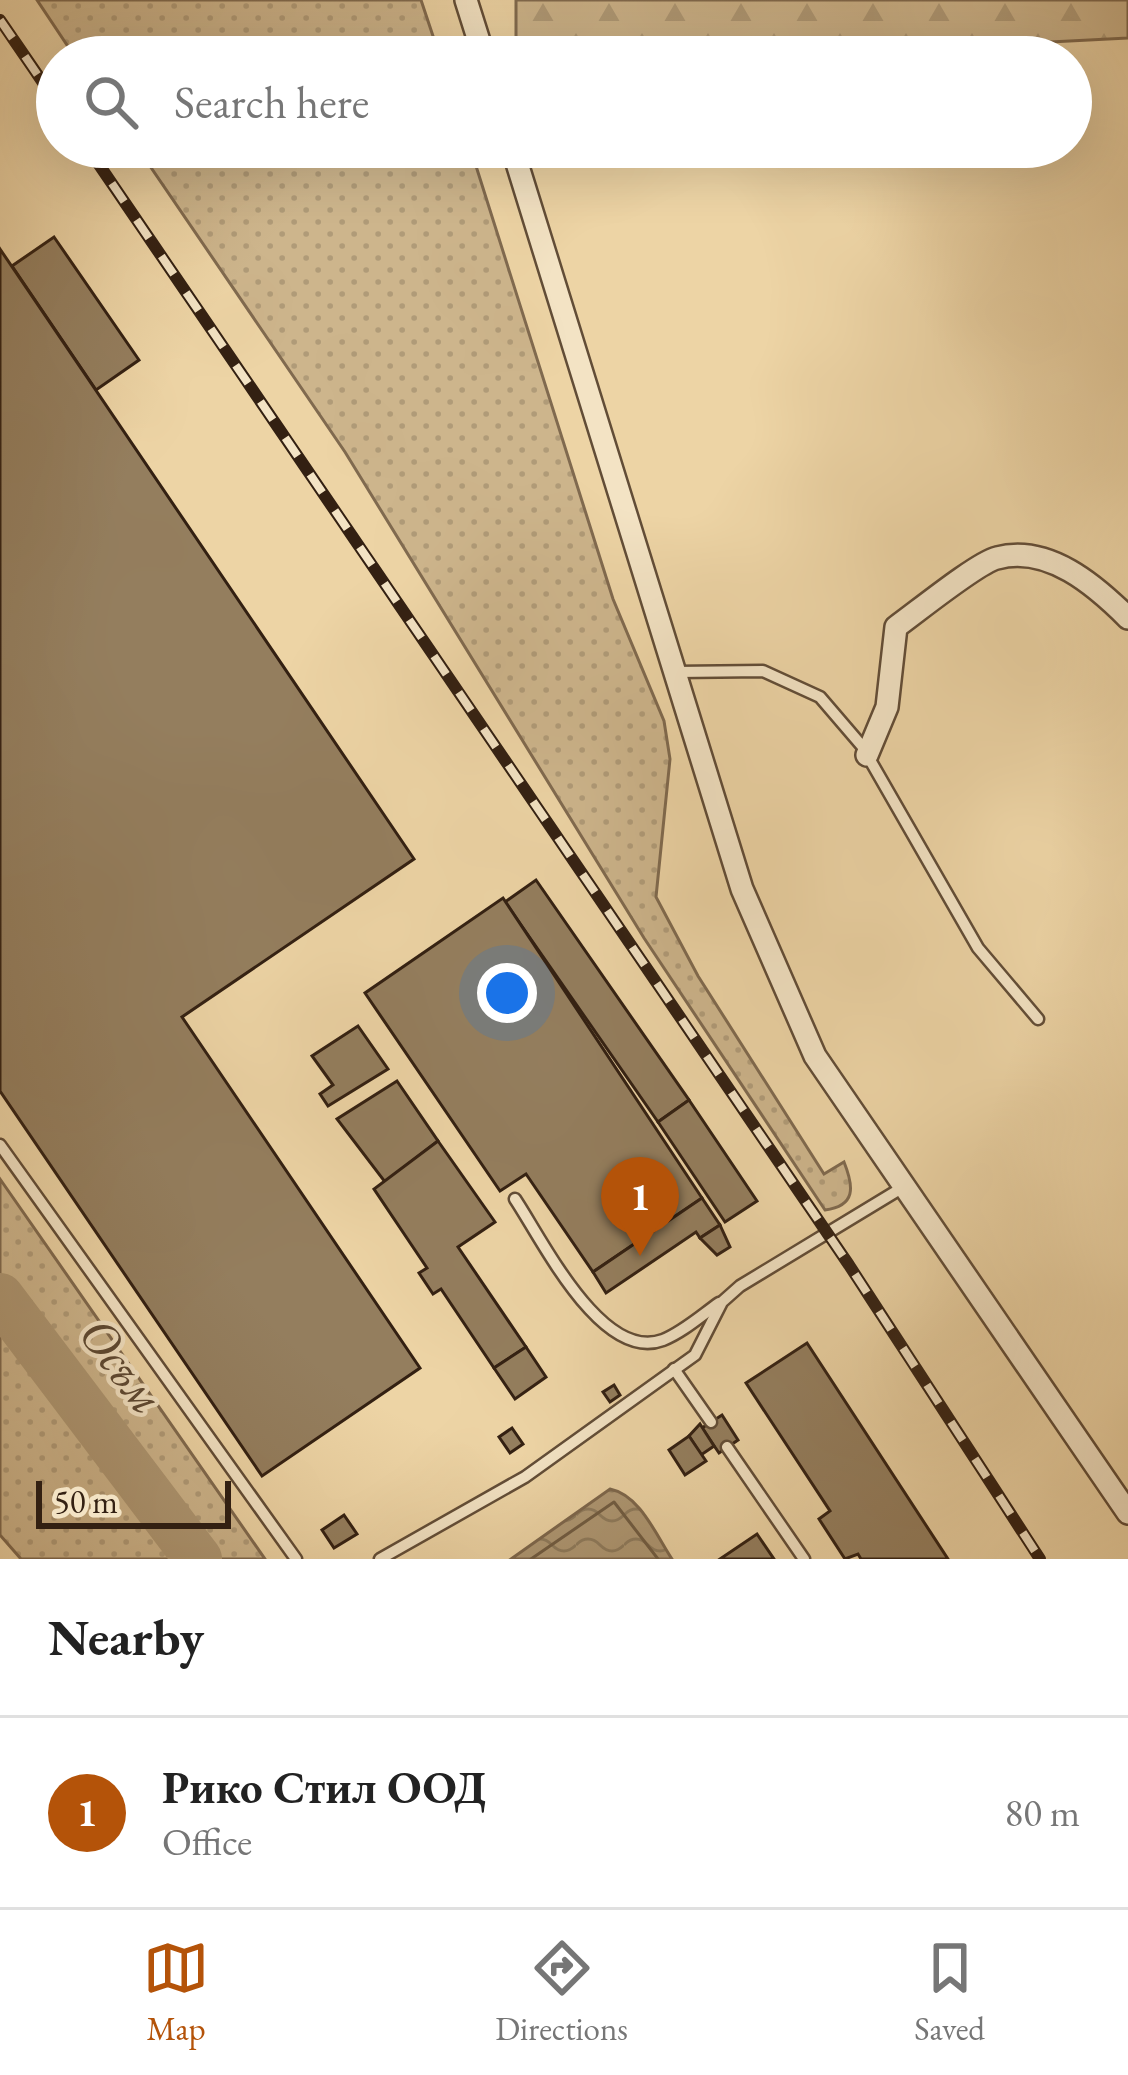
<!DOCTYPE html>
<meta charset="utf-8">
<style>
:root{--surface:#fff;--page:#f2f2f2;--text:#222;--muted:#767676;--line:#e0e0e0;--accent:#b45309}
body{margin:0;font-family:"EB Garamond",serif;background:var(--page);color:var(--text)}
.scale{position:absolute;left:36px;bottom:30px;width:195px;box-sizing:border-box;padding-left:12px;border:6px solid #332012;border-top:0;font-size:33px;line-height:42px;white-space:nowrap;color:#332012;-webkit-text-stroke:9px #f3e3c4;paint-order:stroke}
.you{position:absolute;left:507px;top:993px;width:42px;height:42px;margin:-30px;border:9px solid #fff;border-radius:50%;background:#1a73e8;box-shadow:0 0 0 18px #1a73e833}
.badge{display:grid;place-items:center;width:78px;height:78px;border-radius:50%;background:var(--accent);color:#fff;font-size:39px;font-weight:700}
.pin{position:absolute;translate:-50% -99px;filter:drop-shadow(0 3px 6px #0008)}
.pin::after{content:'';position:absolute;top:63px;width:42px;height:36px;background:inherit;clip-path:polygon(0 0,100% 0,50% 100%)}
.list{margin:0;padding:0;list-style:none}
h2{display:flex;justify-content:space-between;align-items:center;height:156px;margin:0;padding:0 48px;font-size:51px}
h2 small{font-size:39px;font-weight:400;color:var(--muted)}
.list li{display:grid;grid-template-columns:78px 1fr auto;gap:36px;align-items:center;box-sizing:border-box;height:192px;padding:0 48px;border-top:3px solid var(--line)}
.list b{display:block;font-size:45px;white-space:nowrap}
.list p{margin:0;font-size:39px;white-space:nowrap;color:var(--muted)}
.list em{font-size:39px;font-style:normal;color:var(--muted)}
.icon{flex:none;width:66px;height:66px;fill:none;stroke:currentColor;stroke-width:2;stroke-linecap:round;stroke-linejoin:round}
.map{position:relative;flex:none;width:1128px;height:1559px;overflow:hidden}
.search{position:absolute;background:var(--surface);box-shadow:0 12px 48px #0002;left:36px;right:36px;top:36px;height:132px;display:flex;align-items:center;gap:30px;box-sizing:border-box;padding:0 42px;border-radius:66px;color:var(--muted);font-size:45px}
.sheet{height:348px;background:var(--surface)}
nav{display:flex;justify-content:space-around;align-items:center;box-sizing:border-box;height:168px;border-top:3px solid var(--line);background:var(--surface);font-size:33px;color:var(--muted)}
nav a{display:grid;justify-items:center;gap:6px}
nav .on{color:var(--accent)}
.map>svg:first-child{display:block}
.grass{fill:url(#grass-dots);stroke:#806a4f;stroke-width:3}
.forest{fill:url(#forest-firs);stroke:#806a4f;stroke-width:3}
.water{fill:url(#water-waves);stroke:#7d674c;stroke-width:3}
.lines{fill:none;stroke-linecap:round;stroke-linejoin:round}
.shore{stroke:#705c42;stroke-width:3}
.river{stroke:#ae9773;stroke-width:48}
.building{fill:#947e5e;stroke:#332012;stroke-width:3}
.service-casing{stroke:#624d37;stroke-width:15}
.minor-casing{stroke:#624d37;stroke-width:26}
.service{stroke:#f3e3c4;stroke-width:10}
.minor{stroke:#f3e3c4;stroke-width:21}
.rail-casing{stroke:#332012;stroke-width:12}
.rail{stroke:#f3e3c4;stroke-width:8;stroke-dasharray:22;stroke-linecap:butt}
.labels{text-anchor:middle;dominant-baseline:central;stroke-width:9;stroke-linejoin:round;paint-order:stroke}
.water-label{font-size:51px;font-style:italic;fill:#5e4a34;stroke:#f3e3c4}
</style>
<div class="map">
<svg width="1128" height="1559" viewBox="0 0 1128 1559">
<defs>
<pattern id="grass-dots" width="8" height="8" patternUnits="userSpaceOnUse" patternTransform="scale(3)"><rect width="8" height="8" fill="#cdb58c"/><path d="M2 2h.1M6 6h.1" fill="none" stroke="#b09b78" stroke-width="1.8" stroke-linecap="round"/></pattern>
<pattern id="forest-firs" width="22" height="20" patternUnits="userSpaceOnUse" patternTransform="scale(3)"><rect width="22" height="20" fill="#cdb58c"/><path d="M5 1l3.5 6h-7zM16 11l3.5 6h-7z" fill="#b09b78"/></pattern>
<pattern id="water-waves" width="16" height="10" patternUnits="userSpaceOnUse" patternTransform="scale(3)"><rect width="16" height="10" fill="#ae9773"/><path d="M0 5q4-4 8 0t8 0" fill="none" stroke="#8e7b5d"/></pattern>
</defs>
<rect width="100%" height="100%" fill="#edd4a5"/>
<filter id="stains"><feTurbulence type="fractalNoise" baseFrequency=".00167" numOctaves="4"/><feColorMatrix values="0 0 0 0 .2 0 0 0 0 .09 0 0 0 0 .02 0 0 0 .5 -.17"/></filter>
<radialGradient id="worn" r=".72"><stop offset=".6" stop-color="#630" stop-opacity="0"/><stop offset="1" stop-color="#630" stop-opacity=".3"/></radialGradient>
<g class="grass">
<polygon points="37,0 421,0 440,57 75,57"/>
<path d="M137,147H470L613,599L664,721L670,759L656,897L698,976L824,1174L844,1162C854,1187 856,1206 825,1210L644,938L345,452Z"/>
<polygon points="0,1179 265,1559 21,1559 0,1535"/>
</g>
<polygon class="forest" points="516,0 1128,0 1128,38 761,57 516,57"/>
<path class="water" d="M610,1489C640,1495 656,1535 672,1559H511Z"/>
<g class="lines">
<polyline class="shore" points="531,1559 614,1502 658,1559"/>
<polyline class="river" points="0,1297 198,1559"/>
</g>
<g class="building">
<polygon points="54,237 139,360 96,390 12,266"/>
<polygon points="0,249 414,859 182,1017 420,1368 262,1476 0,1091"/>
<polygon points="536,880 689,1100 658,1122 505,902"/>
<polygon points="503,898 702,1198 593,1272 526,1174 500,1191 365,993"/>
<polygon points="358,1026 388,1069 328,1106 320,1094 333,1085 312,1056"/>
<polygon points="397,1081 438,1141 385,1182 337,1119"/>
<polygon points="689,1100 757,1201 725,1222 658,1122"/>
<polygon points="438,1141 495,1222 458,1247 526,1347 494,1368 441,1289 433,1294 419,1273 427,1268 374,1189"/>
<polygon points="702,1198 720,1225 700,1238 696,1232 606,1293 593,1272"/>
<polygon points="720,1225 730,1247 717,1255 700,1238"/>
<polygon points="807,1343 948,1559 861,1559 858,1554 845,1559 819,1519 830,1511 746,1383"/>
<polygon points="526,1347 546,1377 515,1399 494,1368"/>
<polygon points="614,1385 620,1395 610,1402 603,1392"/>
<polygon points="722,1415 738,1440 719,1453 702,1428"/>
<polygon points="700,1424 714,1446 701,1455 689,1436"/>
<polygon points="512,1428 523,1444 510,1453 499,1437"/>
<polygon points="689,1436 706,1461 685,1475 669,1450"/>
<polygon points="344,1515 357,1534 334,1548 322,1530"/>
<polygon points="757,1534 774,1559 720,1559"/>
</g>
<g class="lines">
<defs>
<g id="service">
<polyline points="676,672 763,671 820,697 862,746 978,948 1038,1019"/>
<polyline points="0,1145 296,1559"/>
<path d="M515,1199C543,1241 602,1363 663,1340C683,1332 702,1315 719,1303"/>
<polyline points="674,1369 711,1422"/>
<polyline points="727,1447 804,1559"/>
<polyline points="380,1559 525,1477 695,1355 722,1302 740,1286 905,1186"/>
</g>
<g id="minor">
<polyline points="466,0 484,57"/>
<polyline points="512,147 742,889 815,1056 1128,1513"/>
<path d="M867,755L887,707L896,627C917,612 977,563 997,558C1048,544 1096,586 1128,618"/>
</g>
</defs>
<use href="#service" class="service-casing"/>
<use href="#minor" class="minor-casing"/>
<use href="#service" class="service"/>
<use href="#minor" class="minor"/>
<defs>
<g id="rail">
<polyline points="0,20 57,103"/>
<polyline points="87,147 849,1265 1040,1559"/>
</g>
</defs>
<use href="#rail" class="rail-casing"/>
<use href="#rail" class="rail"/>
</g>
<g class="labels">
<g class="water-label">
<text transform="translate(123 1365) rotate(53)">Осъм</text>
</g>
</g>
<rect width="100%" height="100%" filter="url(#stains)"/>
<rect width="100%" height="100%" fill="url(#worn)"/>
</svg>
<div class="scale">50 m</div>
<div class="you"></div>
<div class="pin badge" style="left:640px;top:1256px">1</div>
<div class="search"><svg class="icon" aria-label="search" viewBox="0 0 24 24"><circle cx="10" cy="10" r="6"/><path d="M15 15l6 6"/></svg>Search here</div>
</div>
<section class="sheet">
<h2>Nearby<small></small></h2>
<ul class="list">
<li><span class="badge">1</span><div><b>Рико Стил ООД</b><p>Office</p></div><em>80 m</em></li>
</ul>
</section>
<nav>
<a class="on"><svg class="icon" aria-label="map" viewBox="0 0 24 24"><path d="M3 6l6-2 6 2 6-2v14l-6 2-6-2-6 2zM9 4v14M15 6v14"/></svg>Map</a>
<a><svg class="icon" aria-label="directions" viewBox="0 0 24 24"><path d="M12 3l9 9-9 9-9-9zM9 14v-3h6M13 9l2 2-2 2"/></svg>Directions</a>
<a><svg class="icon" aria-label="saved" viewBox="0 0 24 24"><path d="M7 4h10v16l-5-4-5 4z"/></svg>Saved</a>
</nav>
